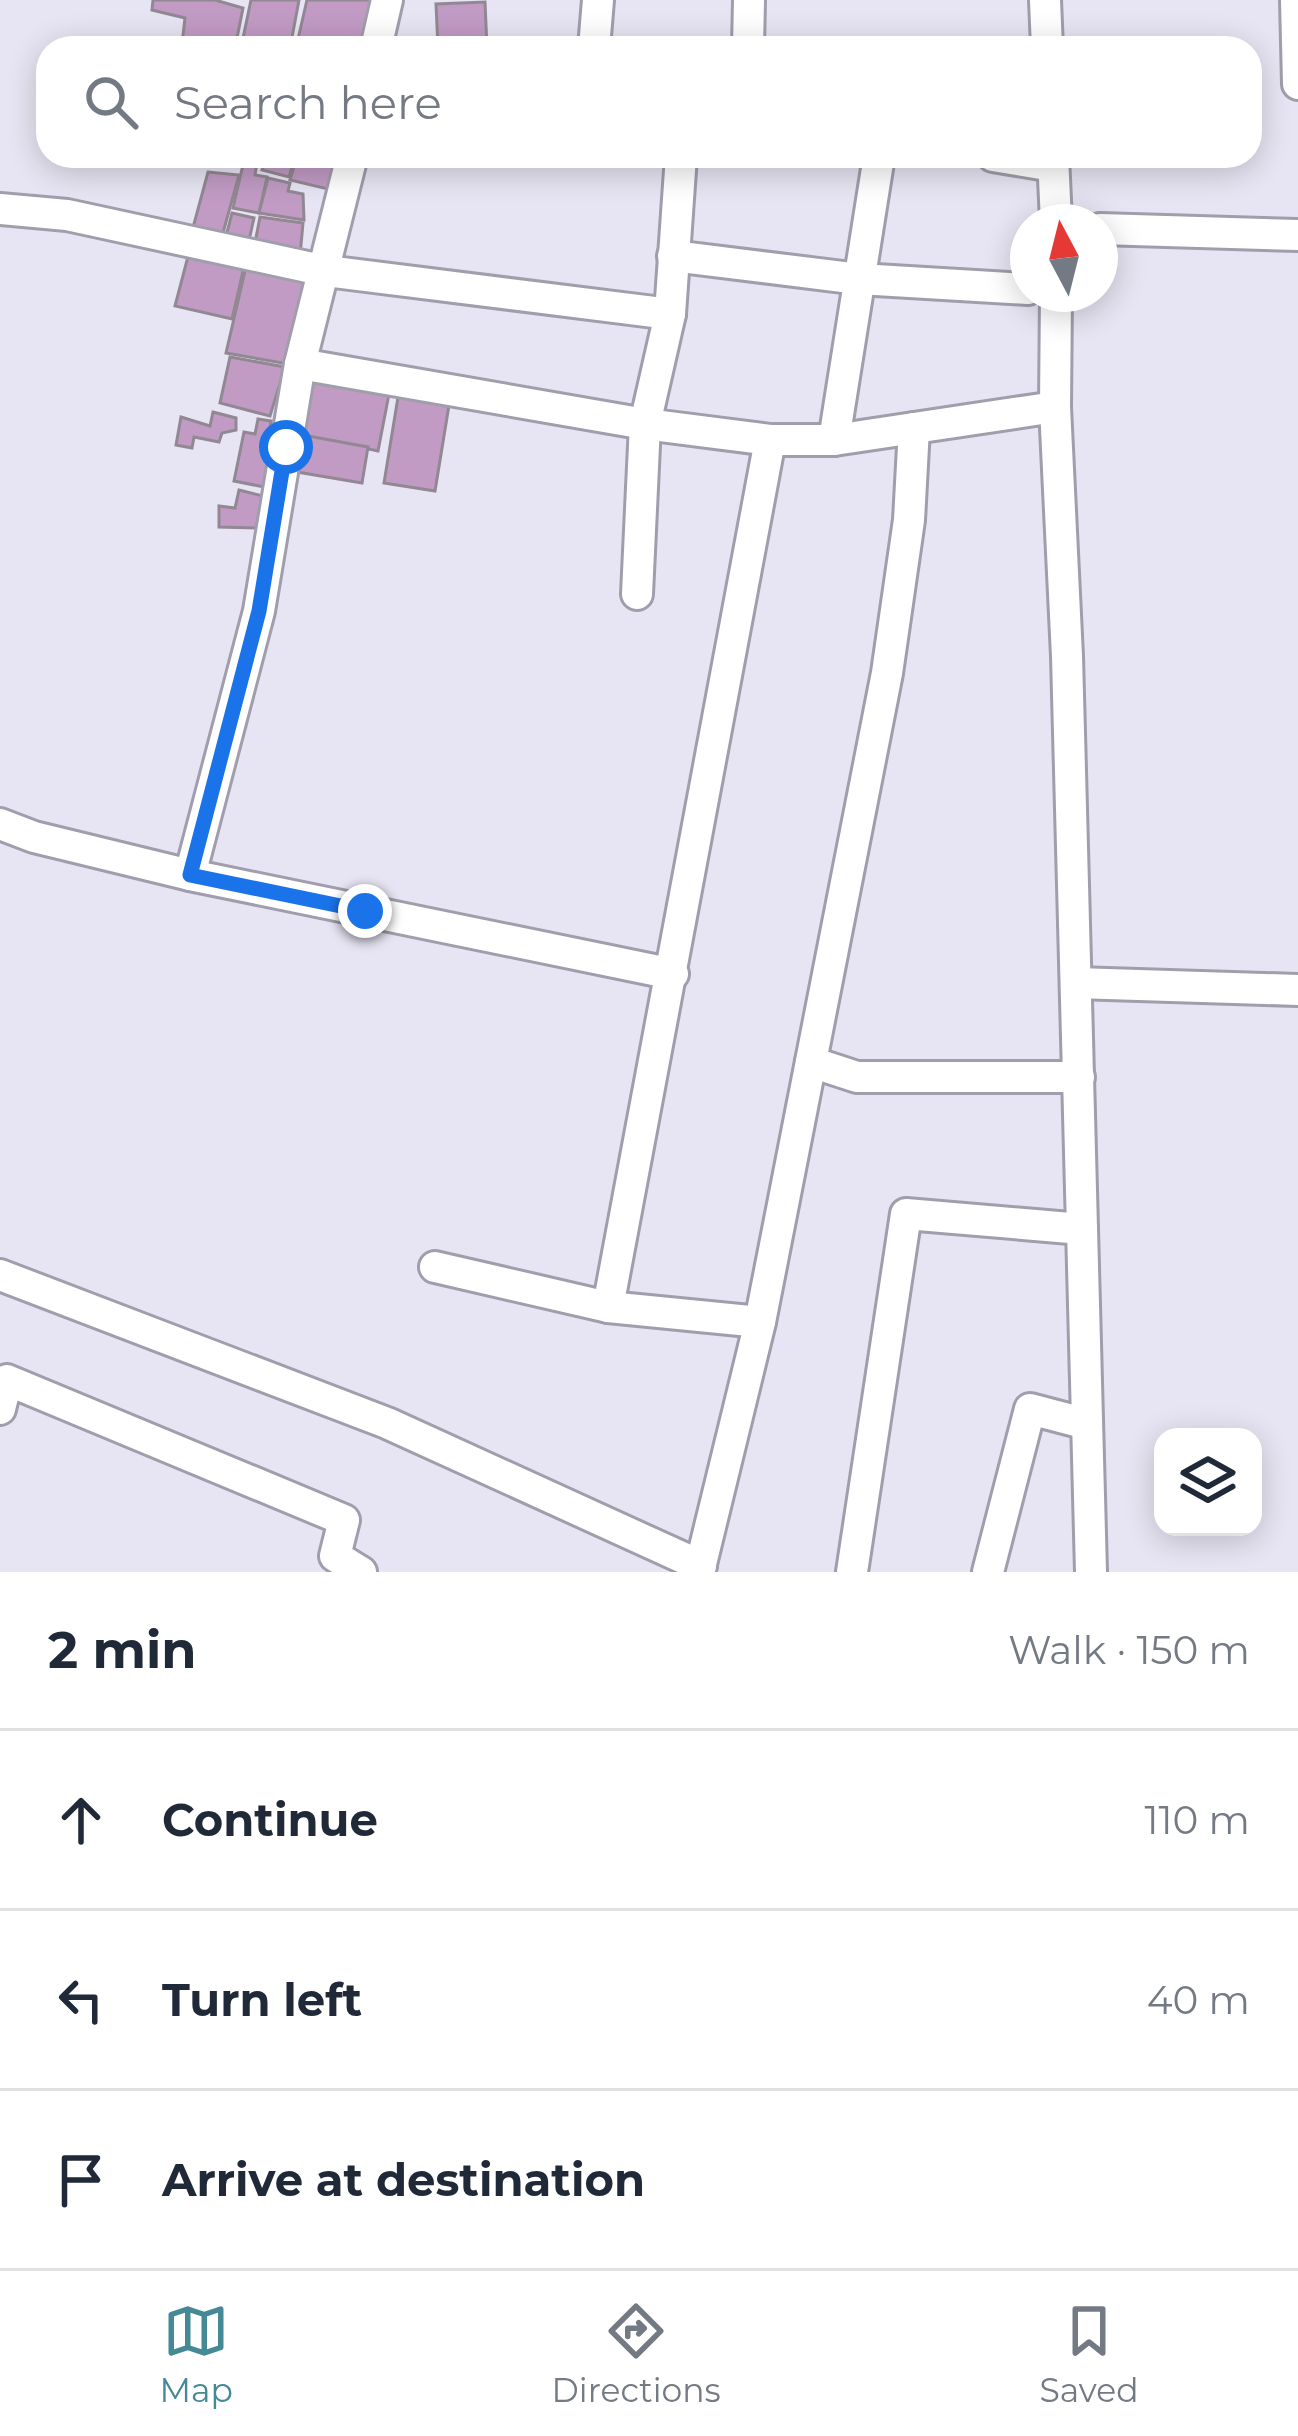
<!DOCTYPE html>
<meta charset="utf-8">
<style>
:root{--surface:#fff;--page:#f6f6f7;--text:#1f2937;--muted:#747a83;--line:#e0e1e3;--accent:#448995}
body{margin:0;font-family:Montserrat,sans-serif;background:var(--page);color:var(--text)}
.controls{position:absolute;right:36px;bottom:36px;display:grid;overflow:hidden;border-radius:24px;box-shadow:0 6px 30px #0003}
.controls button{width:108px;height:108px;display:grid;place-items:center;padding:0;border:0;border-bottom:3px solid var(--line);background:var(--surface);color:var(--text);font:60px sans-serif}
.compass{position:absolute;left:1010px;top:204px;width:108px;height:108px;border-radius:50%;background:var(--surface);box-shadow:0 6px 30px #0003;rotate:353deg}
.stop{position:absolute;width:36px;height:36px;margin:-27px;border:9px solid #1a73e8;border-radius:50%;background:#fff}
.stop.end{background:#1a73e8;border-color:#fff;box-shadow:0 3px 12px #0008}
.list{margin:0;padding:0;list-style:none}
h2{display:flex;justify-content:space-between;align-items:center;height:156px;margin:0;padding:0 48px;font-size:51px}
h2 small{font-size:39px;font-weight:400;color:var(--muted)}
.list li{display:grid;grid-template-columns:78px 1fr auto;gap:36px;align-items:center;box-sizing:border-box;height:180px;padding:0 48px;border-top:3px solid var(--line)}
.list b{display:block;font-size:45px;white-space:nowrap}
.list em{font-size:39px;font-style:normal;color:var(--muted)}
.icon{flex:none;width:66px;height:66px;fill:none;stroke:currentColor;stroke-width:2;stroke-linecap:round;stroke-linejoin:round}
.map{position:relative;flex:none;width:1298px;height:1572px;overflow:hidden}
.search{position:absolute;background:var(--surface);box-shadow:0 6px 30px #0003;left:36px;right:36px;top:36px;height:132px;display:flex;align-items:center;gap:30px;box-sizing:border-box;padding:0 42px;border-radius:36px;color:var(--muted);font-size:45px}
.sheet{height:696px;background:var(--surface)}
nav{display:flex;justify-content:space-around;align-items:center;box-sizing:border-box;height:168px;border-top:3px solid var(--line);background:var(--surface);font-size:33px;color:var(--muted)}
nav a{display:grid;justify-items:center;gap:6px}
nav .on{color:var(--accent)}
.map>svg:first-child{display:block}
.building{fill:#c19bc4;stroke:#928893;stroke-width:3}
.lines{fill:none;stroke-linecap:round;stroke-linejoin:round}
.minor-casing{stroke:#a09eac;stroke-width:36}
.minor{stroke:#fff;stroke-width:30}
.route{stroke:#1a73e8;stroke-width:15}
</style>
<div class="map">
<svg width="1298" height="1572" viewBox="0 0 1298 1572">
<rect width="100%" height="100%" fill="#e7e5f3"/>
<g class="building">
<polygon points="153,0 215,0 243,8 235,48 182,44 185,18 152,10"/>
<polygon points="251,0 299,0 290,48 241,48"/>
<polygon points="307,0 375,0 367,48 296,48"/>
<polygon points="485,2 487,48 438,48 436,4"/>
<polygon points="245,156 258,156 255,175 267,177 259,213 233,208"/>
<polygon points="266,156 295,156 289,177 262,170"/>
<polygon points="297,157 336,168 332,190 290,180"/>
<polygon points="208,172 239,175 221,240 191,235"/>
<polygon points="268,178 290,183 288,191 303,194 304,220 259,213"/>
<polygon points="232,213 254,218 248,245 225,240"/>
<polygon points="260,217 303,223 300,256 255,243"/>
<polygon points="191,245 246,258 232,319 175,306"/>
<polygon points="248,258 314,273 294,365 226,353"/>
<polygon points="230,357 285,367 270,416 220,403"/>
<polygon points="303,378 389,394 378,451 292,433"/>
<polygon points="399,391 450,399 435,491 384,483"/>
<polygon points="213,412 236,418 236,430 222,433 219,442 194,437 192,448 176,445 181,417 210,426"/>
<polygon points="258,419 271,421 268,440 273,441 264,487 234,481 244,432 255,434"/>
<polygon points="292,433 368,447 362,483 285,470"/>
<polygon points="239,490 263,496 256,528 219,527 219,506 235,508"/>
</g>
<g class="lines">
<defs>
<g id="minor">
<polyline points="1045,0 1047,48"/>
<polyline points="1296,0 1298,84"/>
<polyline points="376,48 387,0"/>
<polyline points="594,48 598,0"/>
<polyline points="748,48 749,0"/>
<polyline points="993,156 1053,166"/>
<polyline points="1053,156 1056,222"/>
<polyline points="0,209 67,215 326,271 670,314"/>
<polyline points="1100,229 1298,235"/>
<polyline points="673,256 859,279 1028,289"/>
<polyline points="1056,294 1055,407 1067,656 1091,1572"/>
<polyline points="300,364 645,424 770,440 834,440 1055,407"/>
<polyline points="834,440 879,156"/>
<polyline points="637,594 645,424 670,314 681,156"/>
<polyline points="0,824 34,837 190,875 673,974"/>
<polyline points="190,875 259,611 300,364 352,156"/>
<polyline points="1076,983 1298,990"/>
<polyline points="811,1062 857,1077 1079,1077"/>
<polyline points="435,1267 608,1307 760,1322"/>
<polyline points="0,1275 387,1423 701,1566"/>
<polyline points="608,1307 770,440"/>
<polyline points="0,1409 7,1380 344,1520 335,1556 361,1572"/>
<polyline points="699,1572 760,1322 887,673 909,520 914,428"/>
<polyline points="852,1572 906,1214 1082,1229"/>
<polyline points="988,1572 1030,1409 1087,1424"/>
</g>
</defs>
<use href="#minor" class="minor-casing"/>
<use href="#minor" class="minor"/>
</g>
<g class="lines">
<polyline class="route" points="286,447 259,611 190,875 365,911"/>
</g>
</svg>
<div class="controls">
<button><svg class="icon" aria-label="layers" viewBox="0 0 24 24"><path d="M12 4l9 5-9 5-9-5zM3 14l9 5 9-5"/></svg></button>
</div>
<svg class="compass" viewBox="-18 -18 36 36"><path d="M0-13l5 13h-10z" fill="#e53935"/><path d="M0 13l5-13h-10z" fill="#747a83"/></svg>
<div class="stop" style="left:286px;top:447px"></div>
<div class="stop end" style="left:365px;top:911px"></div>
<div class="search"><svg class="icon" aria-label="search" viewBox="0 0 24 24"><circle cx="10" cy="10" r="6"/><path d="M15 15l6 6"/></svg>Search here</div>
</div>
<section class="sheet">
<h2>2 min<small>Walk · 150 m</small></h2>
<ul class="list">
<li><svg class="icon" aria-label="ahead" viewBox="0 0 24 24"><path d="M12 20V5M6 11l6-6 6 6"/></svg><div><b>Continue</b></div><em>110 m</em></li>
<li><svg class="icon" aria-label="left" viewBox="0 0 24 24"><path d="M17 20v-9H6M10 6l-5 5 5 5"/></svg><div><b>Turn left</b></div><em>40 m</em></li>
<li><svg class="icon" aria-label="arrive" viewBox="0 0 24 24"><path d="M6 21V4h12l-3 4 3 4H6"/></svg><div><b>Arrive at destination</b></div></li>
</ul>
</section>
<nav>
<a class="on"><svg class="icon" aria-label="map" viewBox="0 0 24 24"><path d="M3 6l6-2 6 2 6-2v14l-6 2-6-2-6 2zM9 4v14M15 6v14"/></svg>Map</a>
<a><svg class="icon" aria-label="directions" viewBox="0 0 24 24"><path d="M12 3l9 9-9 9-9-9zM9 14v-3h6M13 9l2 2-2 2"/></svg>Directions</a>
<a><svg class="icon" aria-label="saved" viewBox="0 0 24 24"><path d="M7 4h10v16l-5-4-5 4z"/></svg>Saved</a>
</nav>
